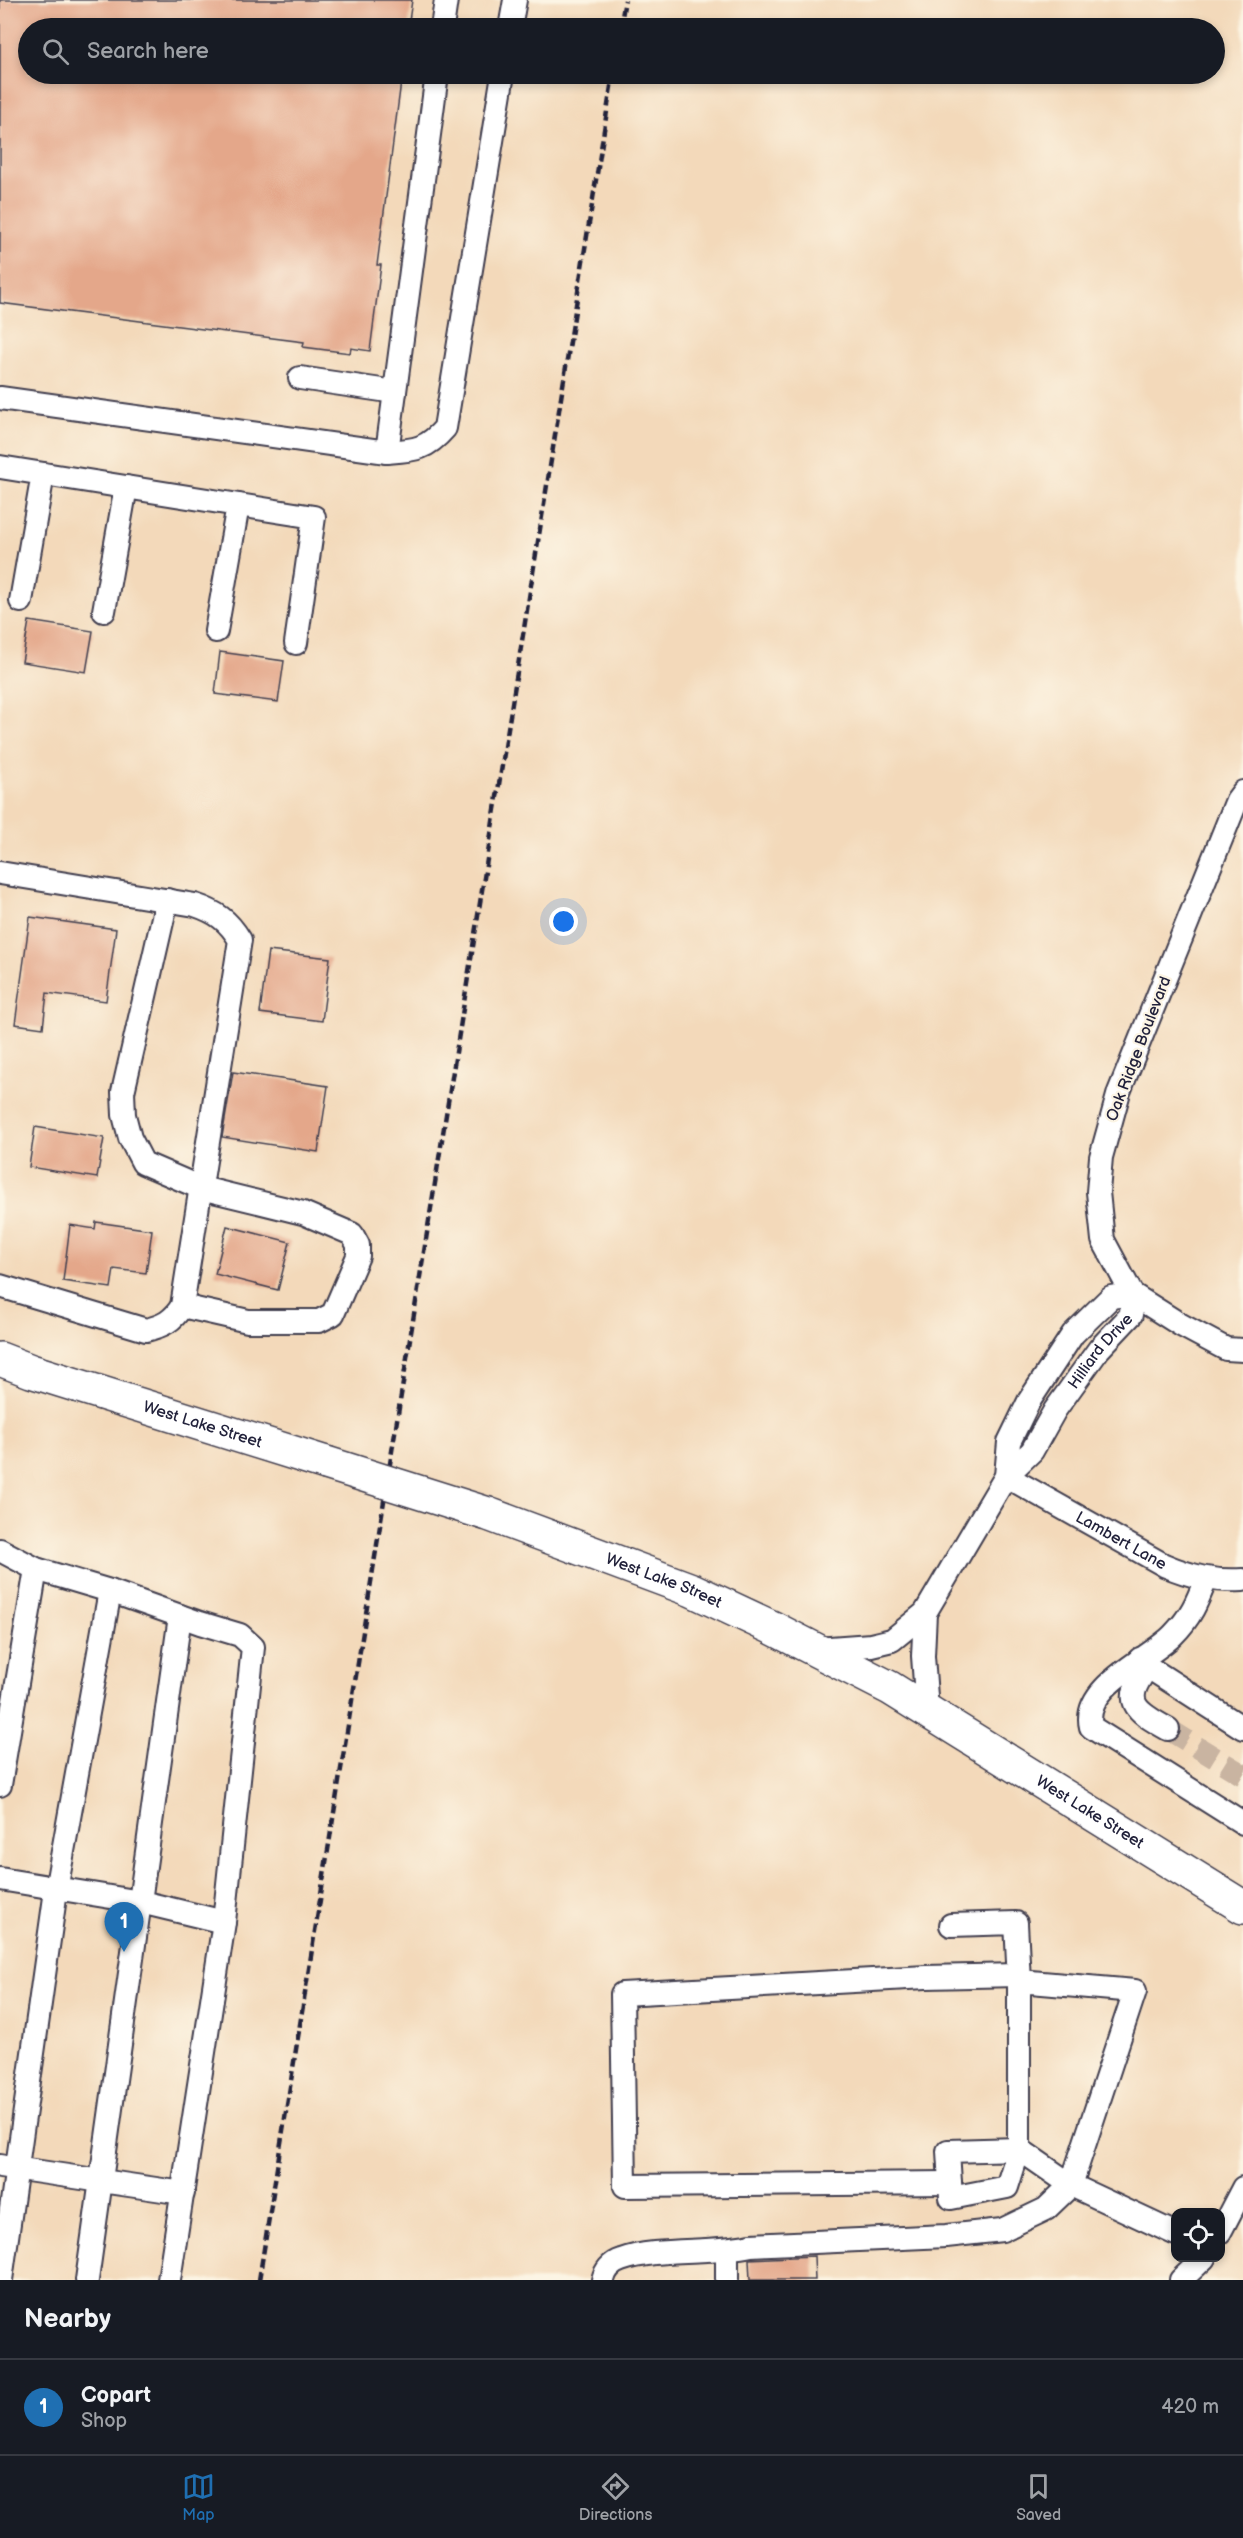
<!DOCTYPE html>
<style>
:root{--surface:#171b24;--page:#242831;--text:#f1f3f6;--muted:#9ea1a6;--line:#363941;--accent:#1f6fb2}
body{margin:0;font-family:"Balsamiq Sans",sans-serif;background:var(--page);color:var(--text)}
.controls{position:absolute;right:18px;bottom:18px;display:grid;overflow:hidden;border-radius:12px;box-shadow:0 3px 9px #0003}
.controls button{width:54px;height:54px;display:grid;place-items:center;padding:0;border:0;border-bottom:2px solid var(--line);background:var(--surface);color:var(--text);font:30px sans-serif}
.you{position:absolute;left:564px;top:922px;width:21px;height:21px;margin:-15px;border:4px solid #fff;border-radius:50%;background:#1a73e8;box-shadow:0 0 0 9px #1a73e833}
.badge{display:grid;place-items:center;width:39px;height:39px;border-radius:50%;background:var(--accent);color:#fff;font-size:20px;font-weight:700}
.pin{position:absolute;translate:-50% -50px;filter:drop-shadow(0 2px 3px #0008)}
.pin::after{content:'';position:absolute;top:32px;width:21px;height:18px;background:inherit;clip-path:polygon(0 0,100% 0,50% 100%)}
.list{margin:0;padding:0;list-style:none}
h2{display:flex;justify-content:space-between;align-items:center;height:78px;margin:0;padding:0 24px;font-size:26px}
h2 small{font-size:20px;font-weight:400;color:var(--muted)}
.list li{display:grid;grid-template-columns:39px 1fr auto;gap:18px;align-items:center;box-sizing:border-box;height:96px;padding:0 24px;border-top:2px solid var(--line)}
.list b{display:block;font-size:22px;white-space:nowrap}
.list p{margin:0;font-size:20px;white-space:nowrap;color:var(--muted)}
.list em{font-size:20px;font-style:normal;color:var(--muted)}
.icon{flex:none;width:33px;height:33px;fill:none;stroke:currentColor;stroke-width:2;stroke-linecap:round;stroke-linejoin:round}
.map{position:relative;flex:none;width:1243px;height:2280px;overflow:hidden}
.search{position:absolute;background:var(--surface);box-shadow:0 3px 9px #0003;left:18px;right:18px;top:18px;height:66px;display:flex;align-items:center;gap:15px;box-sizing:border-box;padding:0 21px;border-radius:33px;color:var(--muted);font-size:22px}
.sheet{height:174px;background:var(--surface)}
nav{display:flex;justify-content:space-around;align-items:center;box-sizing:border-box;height:84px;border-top:2px solid var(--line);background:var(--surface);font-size:16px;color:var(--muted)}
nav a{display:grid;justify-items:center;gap:3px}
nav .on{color:var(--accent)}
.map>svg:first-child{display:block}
.building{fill:#e4a78a}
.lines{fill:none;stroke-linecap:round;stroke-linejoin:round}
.minor-tunnel{stroke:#c9b4a1;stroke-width:22;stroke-dasharray:22 11;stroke-linecap:butt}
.minor-casing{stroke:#413d4e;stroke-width:26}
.highway-casing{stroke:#413d4e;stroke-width:36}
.minor{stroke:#fff;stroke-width:22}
.highway{stroke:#fff;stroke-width:33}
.rail{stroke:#22223b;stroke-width:4.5;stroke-dasharray:9 4.5;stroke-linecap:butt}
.highway-bridge-casing{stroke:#413d4e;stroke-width:36;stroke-linecap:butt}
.highway-bridge{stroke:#fff;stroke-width:33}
.labels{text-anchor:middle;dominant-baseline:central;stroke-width:4.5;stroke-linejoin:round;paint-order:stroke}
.street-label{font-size:16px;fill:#22223b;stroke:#fcf5e5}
</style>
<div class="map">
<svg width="1243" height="2280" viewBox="0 0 1243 2280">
<rect width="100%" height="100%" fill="#fcf5e5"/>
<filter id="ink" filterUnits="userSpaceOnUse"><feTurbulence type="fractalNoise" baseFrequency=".0167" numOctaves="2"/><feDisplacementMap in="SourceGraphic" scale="12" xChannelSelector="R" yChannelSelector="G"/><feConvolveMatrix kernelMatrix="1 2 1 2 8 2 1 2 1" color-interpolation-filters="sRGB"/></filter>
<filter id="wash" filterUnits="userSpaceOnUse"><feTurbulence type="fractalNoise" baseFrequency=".008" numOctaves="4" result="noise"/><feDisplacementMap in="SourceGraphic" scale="24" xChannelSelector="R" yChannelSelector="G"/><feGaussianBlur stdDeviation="1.35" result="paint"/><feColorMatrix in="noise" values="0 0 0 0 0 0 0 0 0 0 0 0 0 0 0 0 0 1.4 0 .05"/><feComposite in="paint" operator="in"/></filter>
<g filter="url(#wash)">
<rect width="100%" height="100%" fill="#f3d9ba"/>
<g id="blocks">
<g class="building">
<polygon points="0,0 412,0 408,28 28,28 28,74 402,74 377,265 381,265 370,351 351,348 350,353 303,347 304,342 0,303"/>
<polygon points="29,621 93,631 86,672 22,662"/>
<polygon points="220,652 284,661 278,702 215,694"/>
<polygon points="30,917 116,929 106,1001 47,993 43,1028 15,1024"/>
<polygon points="268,951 330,958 322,1021 260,1013"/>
<polygon points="233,1072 328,1086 318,1152 222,1137"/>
<polygon points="35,1127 104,1138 97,1178 29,1167"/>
<polygon points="96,1222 152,1230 146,1273 114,1269 111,1288 63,1281 70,1225 95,1229"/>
<polygon points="227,1226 290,1242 278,1290 215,1274"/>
<polygon points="814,2256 815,2280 750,2280 749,2259"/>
</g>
</g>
</g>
<g filter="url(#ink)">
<use href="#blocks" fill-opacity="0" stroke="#413d4e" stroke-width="1.5"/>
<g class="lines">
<polyline class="minor-tunnel" points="1168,1729 1243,1775"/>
<defs>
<g id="minor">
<polyline points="442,28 446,0"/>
<polyline points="510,28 515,0"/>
<polyline points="300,378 395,392"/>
<path d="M0,398L387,452C415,450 426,450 445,428L503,74"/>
<polyline points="387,452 437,74"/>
<polyline points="0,467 314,517 296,643"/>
<polyline points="21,601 43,474"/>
<polyline points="104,611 126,487"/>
<polyline points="216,631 238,505"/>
<polyline points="1243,792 1237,800 1119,1092 1101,1157 1098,1192 1103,1240 1132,1294 1181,1325 1226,1349 1243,1350"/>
<path d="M0,873L195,905C216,912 228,920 240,940L182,1306C173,1321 163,1326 146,1330L0,1286"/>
<polyline points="167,900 123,1092 124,1115 130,1138 143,1163 201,1188 303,1213 352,1234 358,1245 358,1256 333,1314 319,1321 248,1321 182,1306"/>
<path id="s1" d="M1006,1476L1164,1565C1190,1576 1214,1582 1243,1580"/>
<polyline points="0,1550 36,1569 110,1591 200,1623 240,1635 253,1647 224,1922 169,2280"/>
<path d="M1206,1579C1197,1602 1191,1617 1173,1635C1150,1659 1081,1686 1091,1727L1243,1823"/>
<polyline points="925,1613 923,1656 927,1710"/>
<path id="s2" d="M816,1649L871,1645L892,1640L925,1613L1006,1476L1032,1451L1055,1410L1099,1349L1131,1315L1132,1294L1111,1297L1073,1334L1029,1401L1009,1442L1006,1476"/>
<polyline points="1140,1659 1148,1667 1243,1728"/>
<path d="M1148,1667C1122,1701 1133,1710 1168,1729"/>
<polyline points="0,1785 36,1569"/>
<polyline points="0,1879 141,1902 224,1922"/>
<polyline points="951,1925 1016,1923 1019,1981"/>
<polygon points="1019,2149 1007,2187 951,2198 948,2151"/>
<polyline points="0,2166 183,2193"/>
<polyline points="950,2183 625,2186 622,1994 926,1977 1019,1975"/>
<polyline points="1220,2232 1243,2188"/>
<polyline points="1,2280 56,1890 110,1591"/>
<polyline points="87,2280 180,1616"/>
<path d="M603,2280C605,2271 611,2263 621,2260C657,2247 710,2254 751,2245L946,2236L1002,2230L1046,2209L1071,2185L1135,1991L1019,1981V2149L1071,2185L1176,2234"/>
<polyline points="727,2280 727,2251"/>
<polyline points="1181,2280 1204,2258"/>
</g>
<g id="highway">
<path id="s3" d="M0,1359L31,1371L326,1463"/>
<path id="s4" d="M488,1514L692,1590L771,1627L890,1688L1243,1907"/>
</g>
</defs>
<use href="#minor" class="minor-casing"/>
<use href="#highway" class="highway-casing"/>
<use href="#minor" class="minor"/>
<use href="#highway" class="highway"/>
<g class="rail">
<polyline points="620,28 625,0"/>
<polyline points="259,2280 613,74"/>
</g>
<defs>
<polyline id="highway-bridge" points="326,1463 488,1514"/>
</defs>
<use href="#highway-bridge" class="highway-bridge-casing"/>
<use href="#highway-bridge" class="highway-bridge"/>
</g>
</g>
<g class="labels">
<g class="street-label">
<text transform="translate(1139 1049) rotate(-69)">Oak Ridge Boulevard</text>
<text stroke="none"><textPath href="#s2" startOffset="436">Hilliard Drive</textPath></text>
<text stroke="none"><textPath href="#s3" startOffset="213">West Lake Street</textPath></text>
<text stroke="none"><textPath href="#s1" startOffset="132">Lambert Lane</textPath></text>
<text stroke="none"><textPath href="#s4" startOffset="188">West Lake Street</textPath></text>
<text stroke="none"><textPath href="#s4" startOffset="674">West Lake Street</textPath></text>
</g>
</g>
</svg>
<div class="controls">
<button><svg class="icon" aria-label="locate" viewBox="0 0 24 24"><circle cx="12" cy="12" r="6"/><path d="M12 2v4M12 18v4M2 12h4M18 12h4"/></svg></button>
</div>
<div class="you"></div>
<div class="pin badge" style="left:124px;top:1952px">1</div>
<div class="search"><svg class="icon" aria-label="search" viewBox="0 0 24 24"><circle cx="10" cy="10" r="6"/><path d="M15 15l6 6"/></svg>Search here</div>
</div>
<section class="sheet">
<h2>Nearby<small></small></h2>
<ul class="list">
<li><span class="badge">1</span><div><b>Copart</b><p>Shop</p></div><em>420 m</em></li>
</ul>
</section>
<nav>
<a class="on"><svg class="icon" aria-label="map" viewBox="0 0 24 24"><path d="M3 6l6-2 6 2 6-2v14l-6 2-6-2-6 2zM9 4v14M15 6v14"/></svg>Map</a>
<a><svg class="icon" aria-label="directions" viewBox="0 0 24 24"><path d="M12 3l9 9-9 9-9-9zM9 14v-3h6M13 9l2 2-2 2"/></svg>Directions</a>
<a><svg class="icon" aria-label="saved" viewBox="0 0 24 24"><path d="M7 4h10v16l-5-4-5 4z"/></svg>Saved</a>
</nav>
